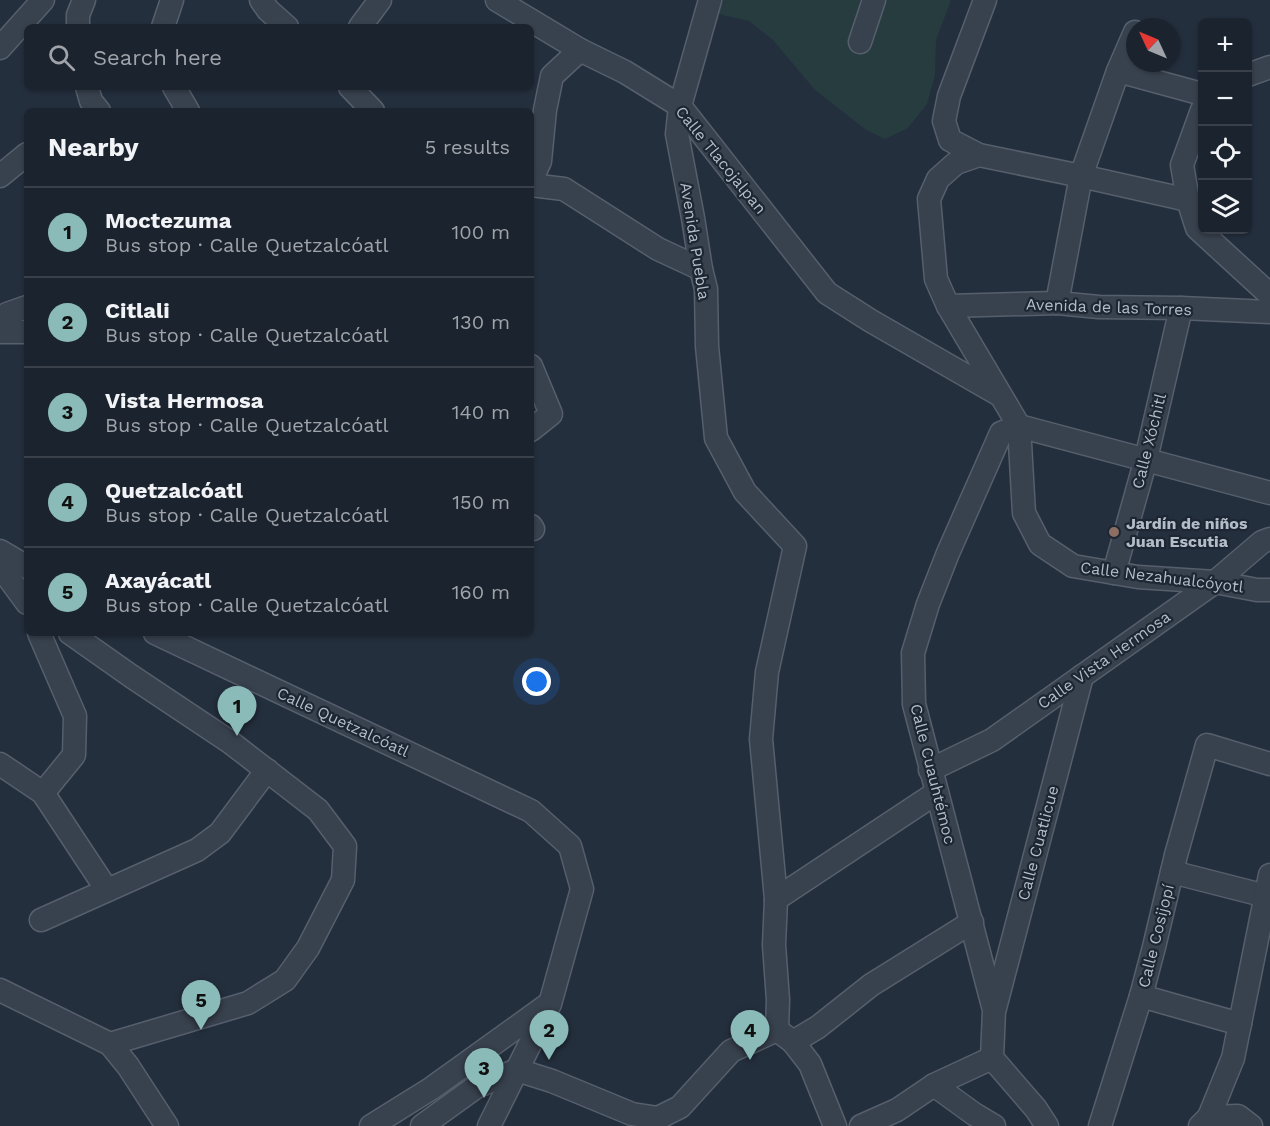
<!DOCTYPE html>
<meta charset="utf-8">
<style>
:root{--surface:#1b232e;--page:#242b36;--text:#f1f3f6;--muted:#a0a4aa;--line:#39404a;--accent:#8bbbb9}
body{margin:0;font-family:"Work Sans",sans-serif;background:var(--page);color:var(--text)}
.controls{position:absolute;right:18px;top:18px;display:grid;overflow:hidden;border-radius:9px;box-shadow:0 2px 4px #0004}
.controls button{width:54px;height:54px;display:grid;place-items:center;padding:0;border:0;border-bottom:2px solid var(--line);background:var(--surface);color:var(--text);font:30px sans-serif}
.compass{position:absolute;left:1126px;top:18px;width:54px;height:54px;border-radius:50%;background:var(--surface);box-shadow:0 2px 4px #0004;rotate:314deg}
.you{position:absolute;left:537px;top:682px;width:21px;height:21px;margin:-15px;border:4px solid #fff;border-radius:50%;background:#1a73e8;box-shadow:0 0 0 9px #1a73e833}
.badge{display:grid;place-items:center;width:39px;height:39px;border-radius:50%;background:var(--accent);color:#111;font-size:20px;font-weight:700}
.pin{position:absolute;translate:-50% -50px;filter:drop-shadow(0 2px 3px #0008)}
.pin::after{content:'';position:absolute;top:32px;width:21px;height:18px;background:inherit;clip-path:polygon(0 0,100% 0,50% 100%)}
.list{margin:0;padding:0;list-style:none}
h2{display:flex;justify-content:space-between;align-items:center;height:78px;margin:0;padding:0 24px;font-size:26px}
h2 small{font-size:20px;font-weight:400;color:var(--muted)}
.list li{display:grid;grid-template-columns:39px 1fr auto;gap:18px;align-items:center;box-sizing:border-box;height:90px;padding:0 24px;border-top:2px solid var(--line)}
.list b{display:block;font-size:22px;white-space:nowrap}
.list p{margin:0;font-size:20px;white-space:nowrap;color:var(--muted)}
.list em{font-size:20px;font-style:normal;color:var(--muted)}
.icon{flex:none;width:33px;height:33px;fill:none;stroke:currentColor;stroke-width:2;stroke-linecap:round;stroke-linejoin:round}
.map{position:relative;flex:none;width:1270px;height:1126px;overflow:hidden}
.search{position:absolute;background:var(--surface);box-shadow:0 2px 4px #0004;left:24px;top:24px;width:510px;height:66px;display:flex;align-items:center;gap:15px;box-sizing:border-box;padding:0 21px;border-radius:9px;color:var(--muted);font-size:22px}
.panel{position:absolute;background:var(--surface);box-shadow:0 2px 4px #0004;left:24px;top:108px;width:510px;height:528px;border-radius:9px}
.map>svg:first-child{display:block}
.green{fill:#263c3f}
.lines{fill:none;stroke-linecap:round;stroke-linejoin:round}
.minor-casing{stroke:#565f6c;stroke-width:25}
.minor{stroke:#38414e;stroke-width:22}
.education-dot{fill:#8d6e63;stroke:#1d2633;stroke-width:2}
.labels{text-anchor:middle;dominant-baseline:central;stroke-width:4.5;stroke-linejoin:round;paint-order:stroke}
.street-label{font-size:16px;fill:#b4bcc9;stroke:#1d2633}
.poi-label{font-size:16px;font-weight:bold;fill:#b4bcc9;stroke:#1d2633;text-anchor:start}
</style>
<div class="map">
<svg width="1270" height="1126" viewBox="0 0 1270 1126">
<rect width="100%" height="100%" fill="#242f3e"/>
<polygon class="green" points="697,0 951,0 936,40 935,75 927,104 908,128 885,139 865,129 815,90 773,40 749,21 723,15 711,9"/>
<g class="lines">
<defs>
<g id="minor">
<polyline points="261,0 268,10 287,27"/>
<polyline points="497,0 580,50 625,72 680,106 827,293 871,321 998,394"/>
<polyline points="710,0 680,106 677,134 693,218 701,269 706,289 707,346 716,438 745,492 795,546 767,672 761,739 776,899"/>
<polyline points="985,0 949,96 944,121 950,140 979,155 1081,176 1188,200"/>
<polyline points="78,27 78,15 84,0"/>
<polyline points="163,27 172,0"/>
<polyline points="360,27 380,0"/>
<polyline points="860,42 874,0"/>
<polyline points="0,48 43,0"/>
<polyline points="1118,71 1202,94"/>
<polyline points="1248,75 1270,67"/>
<polyline points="87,87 91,101 99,111"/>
<polyline points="174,87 188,111"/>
<polyline points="350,87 373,111"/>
<polyline points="1202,110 1182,165 1188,200 1197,228 1270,295"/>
<polyline points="979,155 956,163 938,179 929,199 936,279 948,306 1019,426 1024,513 1040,544 1073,566 1138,577 1215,582 1257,590 1270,590"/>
<polyline points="0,176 27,154"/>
<polyline points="531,181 540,161 545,110 552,76 580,50"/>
<polyline points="531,185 564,189 658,249 701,269"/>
<polyline points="1057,303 1081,176 1118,71 1135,32"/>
<polyline points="948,306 1057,303 1099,307 1181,308 1270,312"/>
<polyline points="0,319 7,314 27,307"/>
<polyline points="0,332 27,332"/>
<polyline points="531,366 551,414 531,430"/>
<polyline points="531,526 533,529"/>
<polyline points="0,551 27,567"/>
<polyline points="0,566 27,603"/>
<polyline points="1114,573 1146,459 1181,308"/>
<polyline points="39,633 75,716 74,755 43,793"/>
<polyline points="70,633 131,676 230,742 318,810 345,846 343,880 308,948 285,980 248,1003 110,1044"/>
<polyline points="155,633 531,811 570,846 582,889 550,1004 489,1126"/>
<polyline points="0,764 43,793 107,890"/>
<polyline points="930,770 992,740 1215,582 1262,542 1270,539"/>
<polyline points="1172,872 1266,896"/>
<polyline points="41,920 197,850 220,833 267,770"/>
<polyline points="0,990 110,1044 128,1066 167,1126"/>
<polyline points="1141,996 1240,1024"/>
<polyline points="995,1008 1082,676"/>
<polyline points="777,1030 778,1000 774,945 776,899 936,793"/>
<polyline points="793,1042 818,1027 871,985 972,922"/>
<polyline points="934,1085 974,1114 994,1126"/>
<polyline points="1209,1117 1233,1058 1270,875"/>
<polyline points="371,1126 432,1088 546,1006"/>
<polyline points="422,1126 476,1087 517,1070 552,1081 632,1114 658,1118 680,1107 731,1051 777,1030 793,1042 810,1064 835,1126"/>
<polyline points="861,1126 897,1110 934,1085 992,1058"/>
<polyline points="1047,1126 1036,1109 992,1058 994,1010 914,704 913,653 928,604 948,553 1001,433 1019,426 1270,493"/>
<polyline points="1100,1126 1141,996 1154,947 1176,855 1207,745 1270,764"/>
<polyline points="1200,1126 1209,1117 1238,1116 1251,1126"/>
</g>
</defs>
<use href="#minor" class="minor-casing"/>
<use href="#minor" class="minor"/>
</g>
<circle class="education-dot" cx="1114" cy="532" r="6"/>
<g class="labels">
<g class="street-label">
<text transform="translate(721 160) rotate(51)">Calle Tlacojalpan</text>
<text transform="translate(695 241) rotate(81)">Avenida Puebla</text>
<text transform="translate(1109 307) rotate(2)">Avenida de las Torres</text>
<text transform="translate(1149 441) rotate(-76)">Calle Xóchitl</text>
<text transform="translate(1162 577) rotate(7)">Calle Nezahualcóyotl</text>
<text transform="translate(1104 660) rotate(-35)">Calle Vista Hermosa</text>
<text transform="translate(343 722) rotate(25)">Calle Quetzalcóatl</text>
<text transform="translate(933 774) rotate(76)">Calle Cuauhtémoc</text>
<text transform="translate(1038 843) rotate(-75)">Calle Cuatlicue</text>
<text transform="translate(1156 936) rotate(-76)">Calle Cosijopí</text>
</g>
<g class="poi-label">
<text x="1126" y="523">Jardín de niños<tspan x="1126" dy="18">Juan Escutia</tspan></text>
</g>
</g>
</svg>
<div class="controls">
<button>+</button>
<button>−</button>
<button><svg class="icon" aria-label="locate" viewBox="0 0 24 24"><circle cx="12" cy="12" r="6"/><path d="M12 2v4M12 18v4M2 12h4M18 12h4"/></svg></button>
<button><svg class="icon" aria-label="layers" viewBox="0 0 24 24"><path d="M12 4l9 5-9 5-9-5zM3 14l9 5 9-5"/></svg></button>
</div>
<svg class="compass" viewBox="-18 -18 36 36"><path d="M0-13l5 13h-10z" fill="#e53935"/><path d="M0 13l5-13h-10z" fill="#a0a4aa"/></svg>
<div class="you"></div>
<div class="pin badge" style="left:237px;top:736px">1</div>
<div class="pin badge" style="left:549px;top:1060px">2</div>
<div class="pin badge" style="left:484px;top:1098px">3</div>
<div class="pin badge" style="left:750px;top:1060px">4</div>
<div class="pin badge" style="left:201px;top:1030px">5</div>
<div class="search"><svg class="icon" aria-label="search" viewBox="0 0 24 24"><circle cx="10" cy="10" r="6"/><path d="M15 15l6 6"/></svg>Search here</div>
<section class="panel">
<h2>Nearby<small>5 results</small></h2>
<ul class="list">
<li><span class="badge">1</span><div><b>Moctezuma</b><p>Bus stop · Calle Quetzalcóatl</p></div><em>100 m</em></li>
<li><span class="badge">2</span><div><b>Citlali</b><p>Bus stop · Calle Quetzalcóatl</p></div><em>130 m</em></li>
<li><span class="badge">3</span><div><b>Vista Hermosa</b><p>Bus stop · Calle Quetzalcóatl</p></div><em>140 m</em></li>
<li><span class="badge">4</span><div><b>Quetzalcóatl</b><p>Bus stop · Calle Quetzalcóatl</p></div><em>150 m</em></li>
<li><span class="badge">5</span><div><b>Axayácatl</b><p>Bus stop · Calle Quetzalcóatl</p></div><em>160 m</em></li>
</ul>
</section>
</div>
